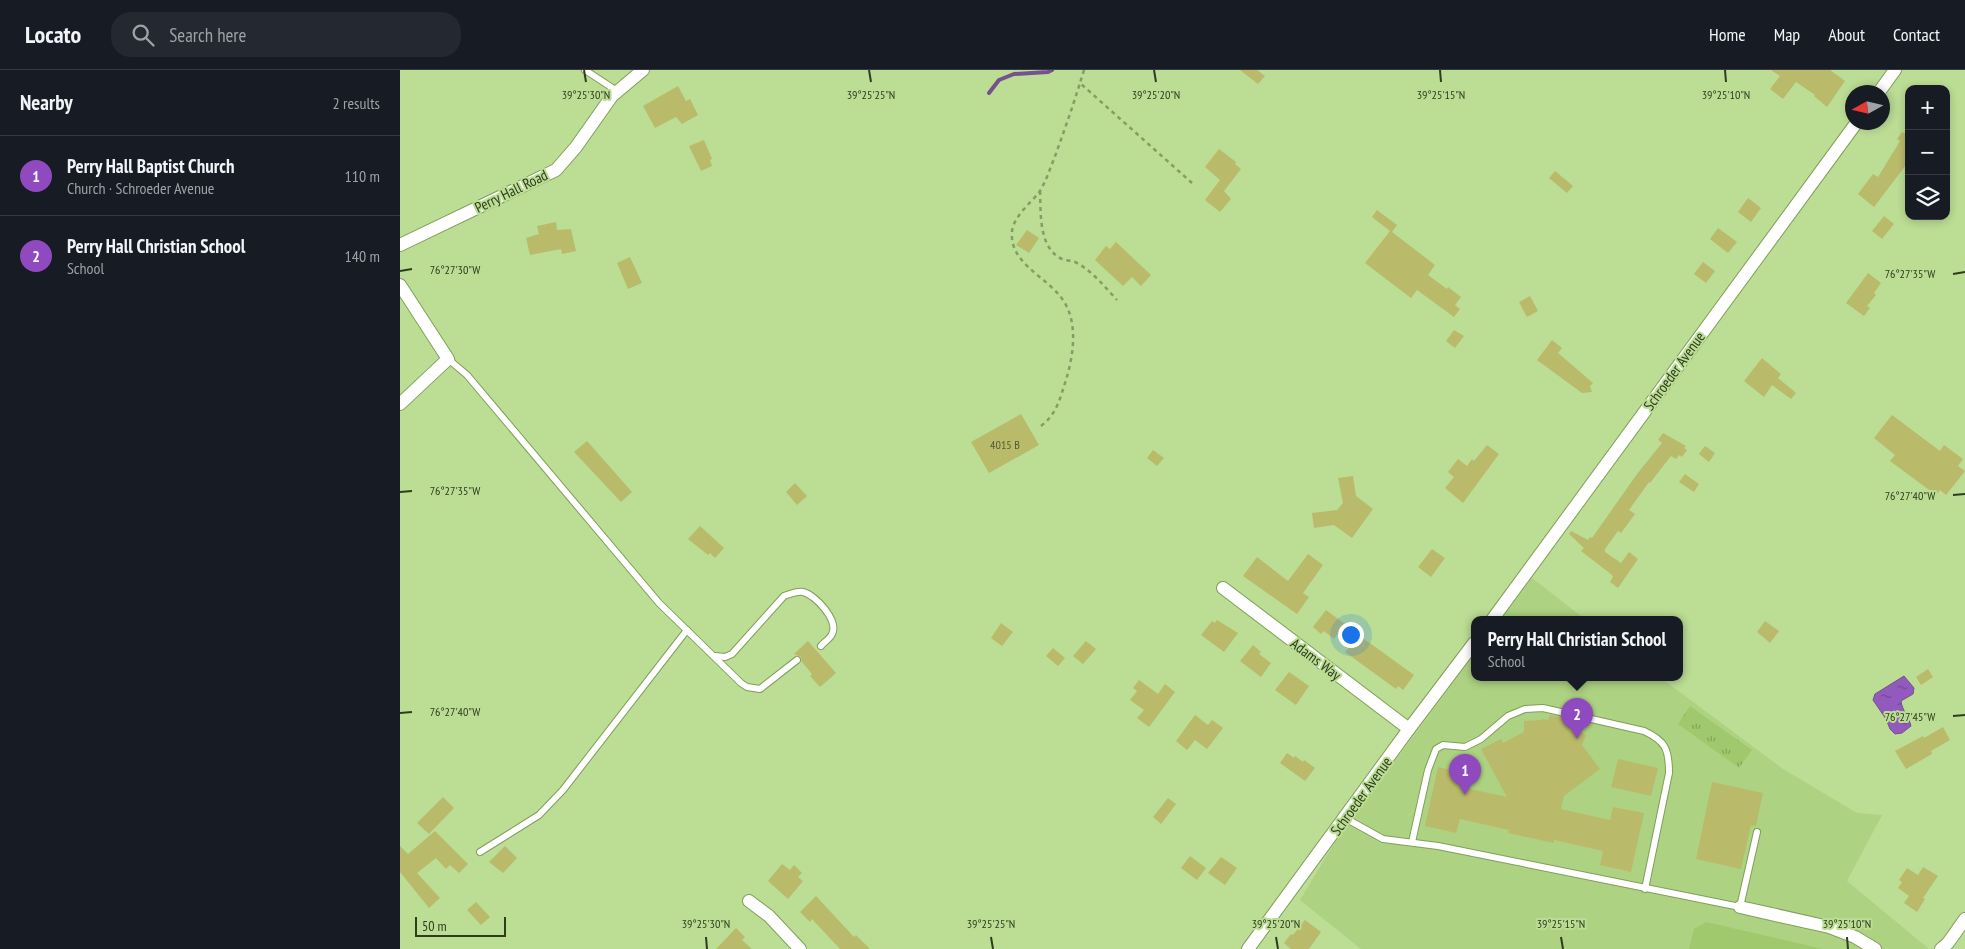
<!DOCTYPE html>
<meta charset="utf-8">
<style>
:root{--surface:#171b24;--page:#242831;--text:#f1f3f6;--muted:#9ea1a6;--line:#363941;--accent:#8e4abe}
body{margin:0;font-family:"PT Sans Narrow",sans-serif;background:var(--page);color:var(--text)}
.controls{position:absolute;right:15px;top:15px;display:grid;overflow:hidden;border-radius:10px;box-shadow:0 2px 8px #0003}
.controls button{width:45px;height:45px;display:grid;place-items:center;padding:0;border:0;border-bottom:1px solid var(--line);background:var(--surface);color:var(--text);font:25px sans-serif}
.compass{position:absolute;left:1445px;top:15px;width:45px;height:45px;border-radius:50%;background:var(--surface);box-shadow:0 2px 8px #0003;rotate:262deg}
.scale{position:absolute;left:15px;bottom:12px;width:91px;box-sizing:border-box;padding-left:5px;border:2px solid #2f3c1e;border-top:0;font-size:14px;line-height:18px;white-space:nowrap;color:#2f3c1e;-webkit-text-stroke:4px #bbdd94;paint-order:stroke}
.you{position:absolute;left:950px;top:564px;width:18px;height:18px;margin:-12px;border:4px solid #fff;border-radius:50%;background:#1a73e8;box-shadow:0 0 0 8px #1a73e833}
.badge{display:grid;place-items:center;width:32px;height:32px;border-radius:50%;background:var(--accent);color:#fff;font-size:16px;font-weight:700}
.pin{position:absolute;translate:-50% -41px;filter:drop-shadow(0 1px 2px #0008)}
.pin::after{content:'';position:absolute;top:26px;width:18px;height:15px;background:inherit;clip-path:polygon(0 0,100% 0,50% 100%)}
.popup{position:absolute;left:1071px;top:546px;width:212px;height:65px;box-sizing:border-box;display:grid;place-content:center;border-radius:10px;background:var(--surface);filter:drop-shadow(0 1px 4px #0005);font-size:16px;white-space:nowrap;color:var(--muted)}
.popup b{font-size:19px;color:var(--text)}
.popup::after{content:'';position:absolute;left:50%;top:100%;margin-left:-10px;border:10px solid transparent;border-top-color:var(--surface)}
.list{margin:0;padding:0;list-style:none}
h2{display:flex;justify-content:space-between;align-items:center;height:65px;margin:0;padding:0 20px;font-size:21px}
h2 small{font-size:16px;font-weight:400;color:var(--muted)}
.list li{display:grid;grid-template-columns:32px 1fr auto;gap:15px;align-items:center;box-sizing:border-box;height:80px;padding:0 20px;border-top:1px solid var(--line)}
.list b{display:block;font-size:19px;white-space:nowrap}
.list p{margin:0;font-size:16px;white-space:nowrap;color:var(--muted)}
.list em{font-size:16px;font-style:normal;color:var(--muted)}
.icon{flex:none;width:28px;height:28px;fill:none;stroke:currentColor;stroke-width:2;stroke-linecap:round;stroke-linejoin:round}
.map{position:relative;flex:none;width:1565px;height:879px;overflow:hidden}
header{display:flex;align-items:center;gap:30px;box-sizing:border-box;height:70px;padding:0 25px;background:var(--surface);border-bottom:1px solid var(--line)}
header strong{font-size:24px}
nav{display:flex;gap:28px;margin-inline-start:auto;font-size:18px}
.search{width:350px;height:45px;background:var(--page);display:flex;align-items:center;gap:12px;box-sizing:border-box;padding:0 18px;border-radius:20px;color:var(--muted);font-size:19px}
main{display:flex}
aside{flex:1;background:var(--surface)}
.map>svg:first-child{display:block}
.built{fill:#add282}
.grass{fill:#a0c96d}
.park{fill:url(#park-tufts)}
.water{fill:url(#water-ripples);stroke:#75518e}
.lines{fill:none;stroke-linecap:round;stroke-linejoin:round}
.stream{stroke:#75518e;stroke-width:4}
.building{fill:#babb6a}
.service-casing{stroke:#809f59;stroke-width:8}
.minor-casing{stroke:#809f59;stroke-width:14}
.path{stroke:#839d65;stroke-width:2.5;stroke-dasharray:4 4;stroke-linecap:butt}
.service{stroke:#fff;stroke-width:6}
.minor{stroke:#fff;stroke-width:12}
.ticks{fill:none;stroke:#2f3c1e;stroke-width:2}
.labels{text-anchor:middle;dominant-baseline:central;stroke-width:4;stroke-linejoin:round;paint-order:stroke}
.number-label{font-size:12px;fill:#525c31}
.street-label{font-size:15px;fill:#2f3c1e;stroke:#bbdd94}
.ticks-label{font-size:12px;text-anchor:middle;fill:#2f3c1e;stroke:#bbdd94;stroke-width:4;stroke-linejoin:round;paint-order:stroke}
</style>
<header>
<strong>Locato</strong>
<div class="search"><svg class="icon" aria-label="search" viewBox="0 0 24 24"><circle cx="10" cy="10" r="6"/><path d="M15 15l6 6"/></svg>Search here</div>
<nav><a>Home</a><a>Map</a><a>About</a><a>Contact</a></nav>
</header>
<main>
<aside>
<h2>Nearby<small>2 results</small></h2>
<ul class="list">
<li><span class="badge">1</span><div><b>Perry Hall Baptist Church</b><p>Church · Schroeder Avenue</p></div><em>110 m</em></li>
<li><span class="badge">2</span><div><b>Perry Hall Christian School</b><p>School</p></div><em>140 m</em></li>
</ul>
</aside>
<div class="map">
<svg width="1565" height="879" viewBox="0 0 1565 879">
<defs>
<pattern id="park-tufts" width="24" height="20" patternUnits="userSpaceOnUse" patternTransform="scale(1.25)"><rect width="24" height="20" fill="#a0c96d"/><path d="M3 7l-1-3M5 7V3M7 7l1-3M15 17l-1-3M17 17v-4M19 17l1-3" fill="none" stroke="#83a459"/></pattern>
<pattern id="water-ripples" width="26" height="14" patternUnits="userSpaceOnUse" patternTransform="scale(1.25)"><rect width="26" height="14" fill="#935abe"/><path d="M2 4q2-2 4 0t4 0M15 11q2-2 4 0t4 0" fill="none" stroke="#724891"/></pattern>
</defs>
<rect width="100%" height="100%" fill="#bbdd94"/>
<g class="built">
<polygon points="1132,508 1186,550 1101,550"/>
<polygon points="1074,585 1074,608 1261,608 1383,699 1457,743 1482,745 1447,811 1529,879 961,879 900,830 937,769"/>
</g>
<polygon class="grass" points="1306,852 1423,879 1289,879 1294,859"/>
<polygon class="park" points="1290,636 1352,680 1339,698 1278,654"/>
<path class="water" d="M1504,606L1514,618L1513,624L1501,631C1502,640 1509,647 1511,656L1502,663L1495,664L1490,659L1486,649L1473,630L1475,624Z"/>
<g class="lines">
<polyline class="stream" points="589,23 599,10 614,4 648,2 652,0"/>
</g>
<g class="building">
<polygon points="840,0 857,0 865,6 858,14"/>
<polygon points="1371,0 1430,0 1445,11 1427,37 1414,26 1415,25 1396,12 1383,29 1370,19 1380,6"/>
<polygon points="278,16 286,31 290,29 298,45 282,54 276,47 255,58 243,36"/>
<polygon points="1509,59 1509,91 1474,137 1458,124 1473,104 1478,107 1500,71 1497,69 1502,62 1506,64"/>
<polygon points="304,70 312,89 310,90 312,96 301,101 289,76"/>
<polygon points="819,79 836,92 835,94 841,99 824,121 831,129 820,142 805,130 820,110 805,97"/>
<polygon points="1155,101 1173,116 1167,123 1149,108"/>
<polygon points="1348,128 1361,138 1351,152 1338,142"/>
<polygon points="977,140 997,155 992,162 1035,195 1028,205 1047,219 1048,217 1061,227 1055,235 1060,239 1054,247 1017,220 1011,228 965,193 990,161 972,147"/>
<polygon points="1484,146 1494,154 1482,169 1472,161"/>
<polygon points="156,152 157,160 171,159 176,181 162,184 161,179 130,185 126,168 139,164 137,156"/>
<polygon points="1318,158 1337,172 1328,183 1310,169"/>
<polygon points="627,160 639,168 629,183 616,175"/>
<polygon points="716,172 751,205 741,216 732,207 723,216 695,190 706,176 710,179"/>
<polygon points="230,187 242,213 228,219 217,193"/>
<polygon points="1303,192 1315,201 1306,213 1294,204"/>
<polygon points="1468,203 1481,213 1474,223 1476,225 1467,236 1470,238 1464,246 1446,233"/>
<polygon points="1130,226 1138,241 1127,247 1119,232"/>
<polygon points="1054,260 1064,266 1055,278 1046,271"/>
<polygon points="1152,270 1162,278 1158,283 1193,313 1190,316 1192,322 1182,323 1137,290"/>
<polygon points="1362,288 1381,304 1378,308 1396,323 1391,329 1372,315 1364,327 1344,311"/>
<polygon points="621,344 639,375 589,403 571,372"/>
<polygon points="1492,345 1540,381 1544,375 1563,389 1558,396 1565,401 1546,425 1540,420 1536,425 1490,391 1495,385 1474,368"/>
<polygon points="1263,363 1286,376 1284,378 1287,380 1282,387 1279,385 1276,389 1271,386 1250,413 1249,412 1229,440 1235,444 1221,463 1218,461 1205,479 1205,482 1221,493 1229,482 1238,489 1218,518 1210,512 1213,507 1212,505 1181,481 1184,478 1169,464 1171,461 1188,470 1190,467 1192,468 1237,404 1262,373 1258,370"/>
<polygon points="187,371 232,422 221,432 174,382"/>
<polygon points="1087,375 1099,384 1063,433 1045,418 1054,407 1048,402 1058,389 1067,396 1072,389 1074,391"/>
<polygon points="1305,376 1315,383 1309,392 1299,384"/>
<polygon points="753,380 764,388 757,396 747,388"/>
<polygon points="1285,404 1299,414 1294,422 1279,412"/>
<polygon points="953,406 956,426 973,439 965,450 952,468 934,455 914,458 912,443 937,440 943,433 938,408"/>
<polygon points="395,413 407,426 397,435 386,422"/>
<polygon points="300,456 324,478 315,488 310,483 308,485 288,469"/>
<polygon points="1032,479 1045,488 1031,507 1018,497"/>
<polygon points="908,484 923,495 903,523 909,527 897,544 843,506 857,487 888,511"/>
<polygon points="926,540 945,554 934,569 924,561 921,564 913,557"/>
<polygon points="817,550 838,563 824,582 801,565 812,551 815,553"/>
<polygon points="1365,551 1379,561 1370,573 1357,562"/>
<polygon points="601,553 613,562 602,576 591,568"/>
<polygon points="960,566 1014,605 1003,620 998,616 996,619 945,582"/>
<polygon points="408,571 436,603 420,617 410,606 412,604 402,592 401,587 394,584"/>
<polygon points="686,571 696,579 683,594 673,586"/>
<polygon points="853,575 861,582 859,584 871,593 861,607 840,591"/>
<polygon points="653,578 665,588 658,596 646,586"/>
<polygon points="1528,599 1533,607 1521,615 1516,607"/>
<polygon points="889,602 909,616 896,635 875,620"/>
<polygon points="739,610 758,624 765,614 775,622 749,657 737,648 744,640 730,630 737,621 733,618"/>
<polygon points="795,645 808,655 812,650 823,658 807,679 795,670 787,680 776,671"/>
<polygon points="1150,645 1166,648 1164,654 1172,655 1171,657 1186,665 1182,675 1200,699 1164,726 1161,739 1210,750 1213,737 1244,743 1231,802 1200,795 1203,781 1154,770 1154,773 1108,763 1109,760 1060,749 1056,763 1025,756 1038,697 1070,704 1066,718 1107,727 1081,679 1101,669 1103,673 1124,662 1124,651 1141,650 1142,649 1148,650"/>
<polygon points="1543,657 1550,670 1531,681 1532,684 1506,699 1495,681 1523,666 1524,668"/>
<polygon points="887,683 894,688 895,686 903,692 904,690 915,698 905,711 880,693"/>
<polygon points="1218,689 1258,698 1251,726 1211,717"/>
<polygon points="1312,712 1363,723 1356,756 1351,755 1341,799 1296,789"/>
<polygon points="43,727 54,738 29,764 17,753"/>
<polygon points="768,728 776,734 761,754 753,747"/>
<polygon points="35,761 68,794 59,803 50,795 46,799 36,788 17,803 40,828 29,838 0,802 0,776 8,784"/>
<polygon points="105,776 117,788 103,803 89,792"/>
<polygon points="790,786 806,798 797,810 781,798"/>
<polygon points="821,787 837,798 825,815 808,803"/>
<polygon points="382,794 390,800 394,795 402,803 398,807 403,811 388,829 368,811"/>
<polygon points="1523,797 1538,806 1523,828 1525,829 1517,842 1504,833 1509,826 1498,818 1502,812 1499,810 1507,798 1518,805"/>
<polygon points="416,826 454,867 456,865 470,879 440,879 412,849 410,852 400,842"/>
<polygon points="76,832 90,847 81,855 67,840"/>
<polygon points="905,850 921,862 909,879 891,879 884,873 891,864 893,865"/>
<polygon points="336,858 345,867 342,870 352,879 316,879"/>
</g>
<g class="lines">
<defs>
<g id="service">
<polyline points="185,0 217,21"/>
<polyline points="48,289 67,305 259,533 341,613 347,617 360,619 397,590"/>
<path d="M315,586L325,587L332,584L384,526C390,524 397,521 403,522C416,525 439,551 432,564C430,569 424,572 421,576"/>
<polyline points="945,748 983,769 1038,776 1340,837 1357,762"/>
<path d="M1012,772L1028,700L1036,679L1043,675L1065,677L1081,669L1108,646L1125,639L1143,638L1244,661C1266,671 1269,680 1269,703L1245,819"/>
<polyline points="80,782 139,745 163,720 287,560"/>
</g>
<g id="minor">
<polyline points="1479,22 1495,0"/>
<polyline points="0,175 156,100 176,77 212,26 243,0"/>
<polyline points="0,215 48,289 0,334"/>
<polyline points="823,518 1009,659"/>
<polyline points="1092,550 1457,52"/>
<polyline points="349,831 369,846 400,879"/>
<polyline points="1340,837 1429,857 1455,867 1475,879"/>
<polyline points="848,879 1009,659 1074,573"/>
<polyline points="1541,879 1548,873 1565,849"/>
</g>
</defs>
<use href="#service" class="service-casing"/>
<use href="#minor" class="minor-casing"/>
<g class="path">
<polyline points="684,0 680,13 792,113"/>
<path d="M640,121C641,142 638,178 662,189C666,191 672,190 677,193C693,202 704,216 717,230"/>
<path d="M641,356C657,344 660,328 666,310C674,283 679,249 660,226C643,205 609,192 612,161C614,147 629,134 638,124C645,114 649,101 654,89C663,64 672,39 680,13"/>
</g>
<use href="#service" class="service"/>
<use href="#minor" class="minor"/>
</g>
<path class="ticks" d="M184,0L186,12M469,0L471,12M754,0L756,12M1040,0L1041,12M1325,0L1326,12M0,201L12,199M1553,204L1565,202M0,422L12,421M1553,425L1565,424M0,643L12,642M1553,646L1565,645M306,867L307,879M591,867L593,879M876,867L878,879M1161,867L1163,879M1447,867L1448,879"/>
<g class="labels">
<g class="number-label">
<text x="605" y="374">4015 B</text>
</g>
<g class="street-label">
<text transform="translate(111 121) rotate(-26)">Perry Hall Road</text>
<text transform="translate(1274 301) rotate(-54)">Schroeder Avenue</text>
<text transform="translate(916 589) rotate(37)">Adams Way</text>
<text transform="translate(961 726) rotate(-54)">Schroeder Avenue</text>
</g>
</g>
<g class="ticks-label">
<text x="186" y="29">39°25'30"N</text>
<text x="471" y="29">39°25'25"N</text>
<text x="756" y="29">39°25'20"N</text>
<text x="1041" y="29">39°25'15"N</text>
<text x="1326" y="29">39°25'10"N</text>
<text x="55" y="204">76°27'30"W</text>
<text x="1510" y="208">76°27'35"W</text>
<text x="55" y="425">76°27'35"W</text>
<text x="1510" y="430">76°27'40"W</text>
<text x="55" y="646">76°27'40"W</text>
<text x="1510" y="651">76°27'45"W</text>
<text x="306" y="858">39°25'30"N</text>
<text x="591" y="858">39°25'25"N</text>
<text x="876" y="858">39°25'20"N</text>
<text x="1161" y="858">39°25'15"N</text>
<text x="1447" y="858">39°25'10"N</text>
</g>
</svg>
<div class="controls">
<button>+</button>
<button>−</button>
<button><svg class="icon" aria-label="layers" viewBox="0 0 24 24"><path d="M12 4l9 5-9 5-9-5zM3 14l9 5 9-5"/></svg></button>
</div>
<svg class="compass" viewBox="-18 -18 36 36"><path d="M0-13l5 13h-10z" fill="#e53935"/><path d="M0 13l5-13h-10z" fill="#9ea1a6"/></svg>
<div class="scale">50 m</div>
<div class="you"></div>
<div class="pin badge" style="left:1065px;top:725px">1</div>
<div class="pin badge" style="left:1177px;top:669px">2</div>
<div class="popup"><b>Perry Hall Christian School</b>School</div>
</div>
</main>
